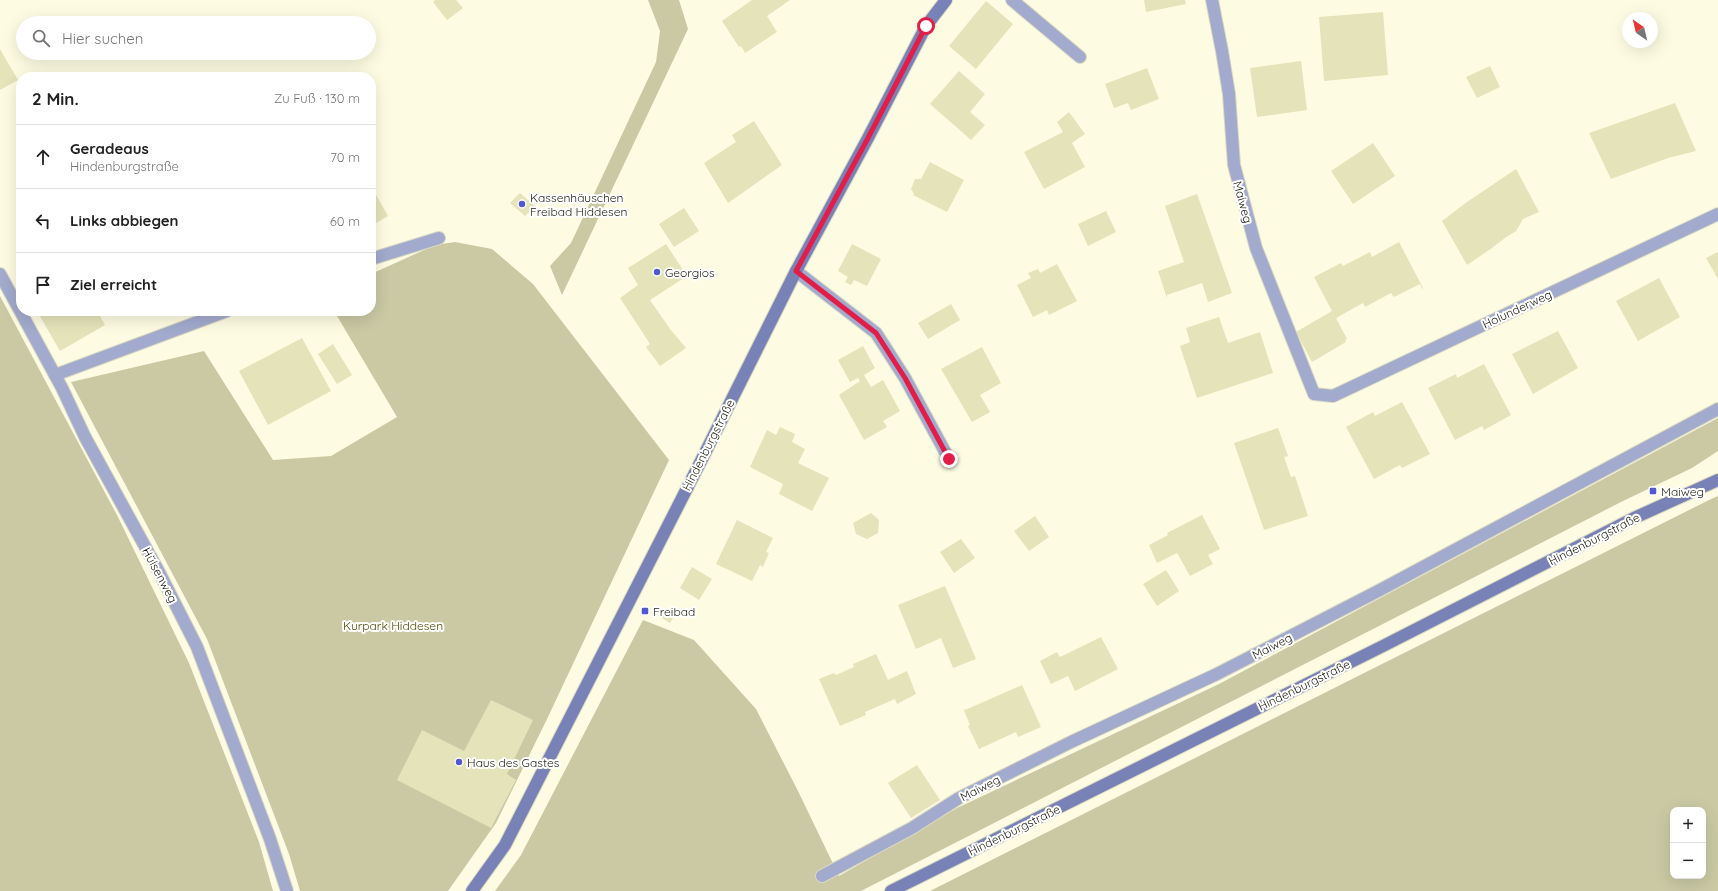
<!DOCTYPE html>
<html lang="de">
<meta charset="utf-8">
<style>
:root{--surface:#fff;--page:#f6f6f6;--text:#222;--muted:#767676;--line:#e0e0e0}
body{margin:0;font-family:Quicksand,sans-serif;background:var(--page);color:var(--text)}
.controls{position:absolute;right:12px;bottom:12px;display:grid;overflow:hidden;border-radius:8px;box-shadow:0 4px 16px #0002}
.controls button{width:36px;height:36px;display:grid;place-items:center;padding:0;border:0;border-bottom:1px solid var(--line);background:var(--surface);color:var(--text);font:20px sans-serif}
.compass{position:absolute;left:1622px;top:12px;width:36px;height:36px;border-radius:50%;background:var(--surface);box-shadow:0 4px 16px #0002;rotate:326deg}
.stop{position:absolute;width:12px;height:12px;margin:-9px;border:3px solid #e11d48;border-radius:50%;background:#fff}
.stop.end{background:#e11d48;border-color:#fff;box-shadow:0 1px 4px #0008}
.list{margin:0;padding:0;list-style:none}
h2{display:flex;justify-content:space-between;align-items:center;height:52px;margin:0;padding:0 16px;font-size:17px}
h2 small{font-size:13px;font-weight:400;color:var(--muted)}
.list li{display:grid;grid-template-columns:26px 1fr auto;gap:12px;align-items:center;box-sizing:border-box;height:64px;padding:0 16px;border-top:1px solid var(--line)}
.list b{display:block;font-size:15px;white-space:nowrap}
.list p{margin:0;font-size:13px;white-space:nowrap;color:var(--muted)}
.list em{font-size:13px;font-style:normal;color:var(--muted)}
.icon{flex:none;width:22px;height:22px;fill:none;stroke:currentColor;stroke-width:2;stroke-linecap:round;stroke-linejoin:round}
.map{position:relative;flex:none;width:1718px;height:891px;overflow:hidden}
.search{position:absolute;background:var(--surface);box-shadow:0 4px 16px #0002;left:16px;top:16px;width:360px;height:44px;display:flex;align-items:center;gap:10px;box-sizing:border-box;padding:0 14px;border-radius:22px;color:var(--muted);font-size:15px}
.panel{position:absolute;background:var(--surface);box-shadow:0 4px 16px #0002;left:16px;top:72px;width:360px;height:244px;border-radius:16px}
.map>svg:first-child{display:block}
.green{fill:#cac9a4;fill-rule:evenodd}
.building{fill:#e4e3b9}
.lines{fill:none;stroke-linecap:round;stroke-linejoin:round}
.lane-casing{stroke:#d9d8c1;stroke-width:14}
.street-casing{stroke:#d9d8c1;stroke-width:14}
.secondary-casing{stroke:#d9d8c1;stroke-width:14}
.lane{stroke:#a2aacd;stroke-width:12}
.street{stroke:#a2aacd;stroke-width:12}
.secondary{stroke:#7882b6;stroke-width:12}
.route{stroke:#e11d48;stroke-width:5}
.poi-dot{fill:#5159cf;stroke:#fff;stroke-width:1.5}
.labels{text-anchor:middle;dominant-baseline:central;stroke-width:4;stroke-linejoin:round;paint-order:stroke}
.poi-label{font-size:12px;fill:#1d1d13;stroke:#fff;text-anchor:start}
.street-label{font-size:12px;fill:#1d1d13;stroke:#fff}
.park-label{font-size:12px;fill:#4e4a01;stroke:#fff}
</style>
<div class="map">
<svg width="1718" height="891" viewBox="0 0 1718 891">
<rect width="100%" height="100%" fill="#fdfce2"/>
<g class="green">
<polygon points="648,0 679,0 688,29 562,295 550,266 571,243 656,62 660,31"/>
<polygon points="455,242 492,249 533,284 669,460 548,717 496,823 448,891 300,891 289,854 207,639 71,382 204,351 273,460 331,456 397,417 334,311 371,311 371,274 435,245"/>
<polygon points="0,296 117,515 189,663 259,842 273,891 0,891"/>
<polygon points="1718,418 1718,451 1692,468 1621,502 861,891 495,891 521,855 643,620 694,640 756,709 798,791 839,876 957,808 1219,684"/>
<path d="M1718,496V891H930L1709,500ZM1673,810H1703V876H1673Z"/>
</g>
<g class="building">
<polygon points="435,0 456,0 463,8 447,20 433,2"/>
<polygon points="752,0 790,0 767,16 777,32 745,53 741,46 739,47 722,21"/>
<polygon points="1144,0 1185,0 1186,4 1146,12"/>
<polygon points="986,1 1013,24 976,69 949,46"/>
<polygon points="1383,12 1388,75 1324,81 1319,17"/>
<polygon points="0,49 18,80 0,90"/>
<polygon points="1301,61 1307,110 1257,117 1250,68"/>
<polygon points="1490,66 1500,87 1477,98 1466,77"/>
<polygon points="1147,68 1159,99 1131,110 1128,103 1114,108 1105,84"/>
<polygon points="959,71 985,94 970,112 985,125 971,140 930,104"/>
<polygon points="1675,103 1696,151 1668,158 1611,179 1589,133"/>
<polygon points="1069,112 1085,134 1072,143 1085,167 1044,189 1024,152 1063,132 1057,122"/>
<polygon points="754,121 782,165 728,203 704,163 736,142 732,135"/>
<polygon points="1373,143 1395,176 1353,204 1331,171"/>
<polygon points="930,162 964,180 947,212 913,195 914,194 911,189 915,179 921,179"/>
<polygon points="1516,169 1539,212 1523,219 1516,231 1505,238 1492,248 1467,265 1442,221 1467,202"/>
<polygon points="371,186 388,216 371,226"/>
<polygon points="520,193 535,206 525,216 510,203"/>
<polygon points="1197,194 1232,293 1208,302 1202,283 1167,295 1167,298 1158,271 1184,262 1165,206"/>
<polygon points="684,208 699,231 674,247 659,224"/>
<polygon points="1106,211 1116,232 1088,246 1078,224"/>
<polygon points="1399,242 1423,288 1422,289 1420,284 1394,297 1391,293 1365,307 1363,303 1336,318 1347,339 1345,340 1346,342 1312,362 1296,332 1332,311 1314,277 1341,263 1343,266 1370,252 1372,257"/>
<polygon points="666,244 687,276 650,300 670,329 686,348 660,366 646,347 650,344 620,298 638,285 628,268"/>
<polygon points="852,244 881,259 867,286 854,280 851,285 845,282 848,277 838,271"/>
<polygon points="1718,252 1718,279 1706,258"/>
<polygon points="1057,264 1077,301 1049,315 1047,310 1033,317 1017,285 1031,278 1028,273 1038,269 1040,273"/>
<polygon points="1659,278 1680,317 1638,341 1616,301"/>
<polygon points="951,304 960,320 928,339 918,323"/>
<polygon points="37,311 97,311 105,325 60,351"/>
<polygon points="1219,317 1228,343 1260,332 1273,373 1197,398 1180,346 1190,342 1186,328"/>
<polygon points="1558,331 1578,368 1533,394 1512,354"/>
<polygon points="302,338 331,391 268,425 239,371"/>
<polygon points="333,344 352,375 337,384 318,354"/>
<polygon points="863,346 875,368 864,375 871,387 883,380 900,411 883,421 887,427 864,440 839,395 860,381 858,378 850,382 838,360"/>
<polygon points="982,347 1001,383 980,395 990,412 972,422 941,369"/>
<polygon points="1484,364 1511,415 1484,430 1482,426 1455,440 1428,388 1456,374 1457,378"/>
<polygon points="1402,402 1430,454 1402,468 1400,465 1374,479 1346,427 1373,412 1375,416"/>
<polygon points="780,427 795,434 792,442 805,449 798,463 829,478 812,511 779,494 783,484 750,467 767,430 776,435"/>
<polygon points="1278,428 1288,456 1284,457 1291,477 1295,476 1308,516 1264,530 1234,443"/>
<polygon points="871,513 879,520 878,533 867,539 856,534 853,523"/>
<polygon points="1202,515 1220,549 1208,555 1213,564 1190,576 1177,553 1157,563 1149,545 1168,535 1167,533"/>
<polygon points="1035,516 1049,537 1029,551 1014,531"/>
<polygon points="737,520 773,538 766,552 769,553 763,567 760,565 752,581 716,564"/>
<polygon points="961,539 975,558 954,573 940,552"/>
<polygon points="692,567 712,579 699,600 680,588"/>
<polygon points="1166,570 1179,591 1157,606 1143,584"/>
<polygon points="945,586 976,659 953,668 941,638 916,649 898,605"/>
<polygon points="668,608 676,613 670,623 662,618"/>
<polygon points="1101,637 1118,669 1075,691 1068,676 1051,684 1040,661 1057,652 1060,657"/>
<polygon points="876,654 888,680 907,671 916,694 897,704 895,699 865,712 866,715 840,726 819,679 834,673 836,675 854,667 853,664"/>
<polygon points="1022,685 1041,727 1018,737 1016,732 979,749 968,726 970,725 963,708 965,710"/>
<polygon points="491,700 533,720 507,774 516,780 491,828 397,780 422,730 464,751"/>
<polygon points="917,765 940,800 911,818 888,783"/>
</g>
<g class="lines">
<defs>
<g id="lane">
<polyline points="1012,0 1080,57"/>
<polyline points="371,259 439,238"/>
<polyline points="796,271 876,333 905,378 949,459"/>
<polyline points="55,375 227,311"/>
</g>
<g id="street">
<polyline points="1212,0 1222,51 1229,94 1234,165 1256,248 1314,394 1333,396 1718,214"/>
<polyline points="0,274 62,388 85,437 159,572 197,647 270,839 287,891"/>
<polyline points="822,876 912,828 959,798 1071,742 1217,674 1380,590 1718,409"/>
</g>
<g id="secondary">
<polyline points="472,891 505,845 704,455 796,271 868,138 926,26 946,0"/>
<polyline points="891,891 1383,646 1634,518 1718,480"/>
</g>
</defs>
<use href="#lane" class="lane-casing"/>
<use href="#street" class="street-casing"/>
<use href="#secondary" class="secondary-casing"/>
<use href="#lane" class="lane"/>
<use href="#street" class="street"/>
<use href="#secondary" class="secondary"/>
</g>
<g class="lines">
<polyline class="route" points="926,26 868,138 796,271 876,333 905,378 949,459"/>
</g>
<g class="poi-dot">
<circle cx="522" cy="204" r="4"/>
<circle cx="657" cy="272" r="4"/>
<rect x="1649" y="487" width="8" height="8" rx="2"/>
<rect x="641" y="607" width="8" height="8" rx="2"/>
<circle cx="459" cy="762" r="4"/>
</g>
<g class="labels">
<g class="poi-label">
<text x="530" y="197">Kassenhäuschen<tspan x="530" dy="14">Freibad Hiddesen</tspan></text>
<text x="665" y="272">Georgios</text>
<text x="1661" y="491">Maiweg</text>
<text x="653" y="611">Freibad</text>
<text x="467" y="762">Haus des Gastes</text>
</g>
<g class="street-label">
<text transform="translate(1243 202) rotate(75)">Maiweg</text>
<text transform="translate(1517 309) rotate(-25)">Holunderweg</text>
<text transform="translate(708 445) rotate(-63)">Hindenburgstraße</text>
<text transform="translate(1594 539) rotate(-27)">Hindenburgstraße</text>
<text transform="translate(160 575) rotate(62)">Hülsenweg</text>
<text transform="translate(1272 646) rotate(-27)">Maiweg</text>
<text transform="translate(1304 685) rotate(-26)">Hindenburgstraße</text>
<text transform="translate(980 788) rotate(-27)">Maiweg</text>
<text transform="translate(1014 830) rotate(-26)">Hindenburgstraße</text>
</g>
<g class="park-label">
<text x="393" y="625">Kurpark Hiddesen</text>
</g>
</g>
</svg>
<div class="controls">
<button>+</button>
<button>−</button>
</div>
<svg class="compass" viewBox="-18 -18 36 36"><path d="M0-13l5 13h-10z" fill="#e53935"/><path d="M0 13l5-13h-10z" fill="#767676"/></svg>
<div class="stop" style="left:926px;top:26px"></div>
<div class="stop end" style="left:949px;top:459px"></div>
<div class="search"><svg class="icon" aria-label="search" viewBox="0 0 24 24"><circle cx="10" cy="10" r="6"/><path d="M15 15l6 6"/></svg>Hier suchen</div>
<section class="panel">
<h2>2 Min.<small>Zu Fuß · 130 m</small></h2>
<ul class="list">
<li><svg class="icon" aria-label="ahead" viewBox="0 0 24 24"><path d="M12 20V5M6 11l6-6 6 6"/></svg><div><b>Geradeaus</b><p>Hindenburgstraße</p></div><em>70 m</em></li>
<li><svg class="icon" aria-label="left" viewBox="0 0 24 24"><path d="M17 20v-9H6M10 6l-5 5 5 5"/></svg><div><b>Links abbiegen</b></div><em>60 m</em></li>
<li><svg class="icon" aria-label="arrive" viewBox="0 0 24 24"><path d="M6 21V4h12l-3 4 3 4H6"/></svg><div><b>Ziel erreicht</b></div></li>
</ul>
</section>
</div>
